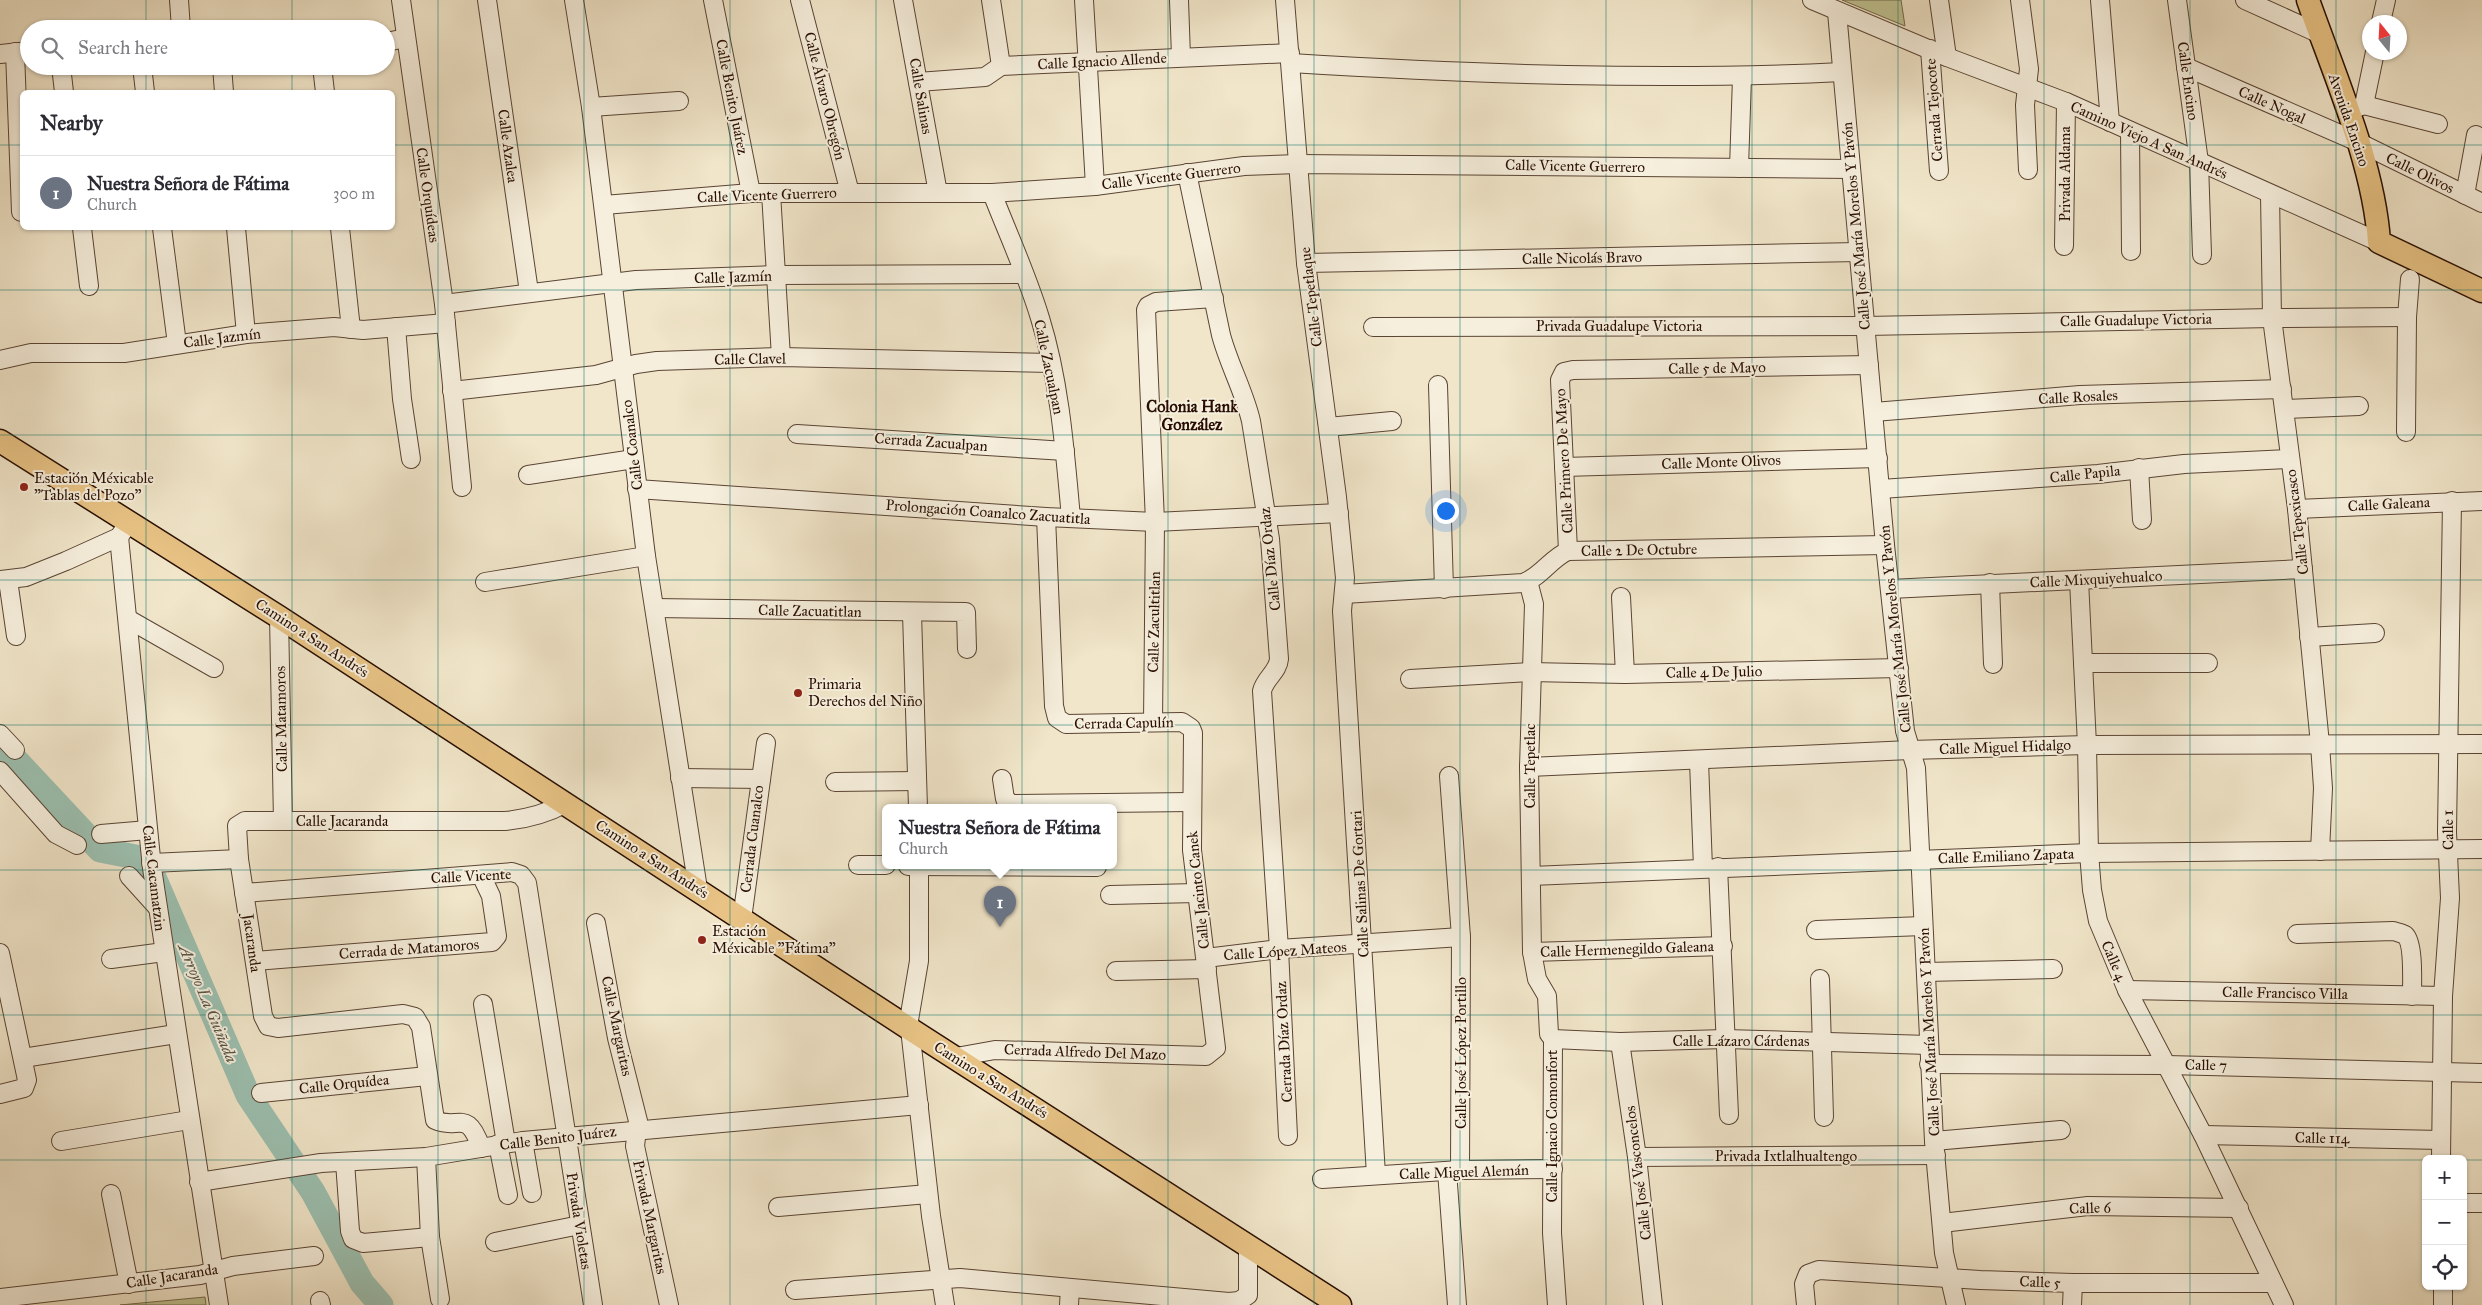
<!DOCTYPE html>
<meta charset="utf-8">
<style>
:root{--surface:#fff;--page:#f2f2f3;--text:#2b2b33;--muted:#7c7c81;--line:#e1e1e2;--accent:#8f2418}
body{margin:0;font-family:"IM FELL Great Primer",serif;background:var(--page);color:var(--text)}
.controls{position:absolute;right:15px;bottom:15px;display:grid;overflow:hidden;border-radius:8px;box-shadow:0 1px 4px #0004}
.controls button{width:45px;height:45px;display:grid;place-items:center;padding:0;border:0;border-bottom:1px solid var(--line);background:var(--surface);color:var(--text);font:25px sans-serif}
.compass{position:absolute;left:2362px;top:15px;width:45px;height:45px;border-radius:50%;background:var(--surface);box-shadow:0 1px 4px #0004;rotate:342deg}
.you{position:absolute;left:1445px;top:510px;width:18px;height:18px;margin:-12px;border:4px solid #fff;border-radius:50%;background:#1a73e8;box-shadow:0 0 0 8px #1a73e833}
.badge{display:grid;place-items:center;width:32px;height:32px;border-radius:50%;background:var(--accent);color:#fff;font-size:16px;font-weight:700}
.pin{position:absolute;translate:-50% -41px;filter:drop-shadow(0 1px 2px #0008)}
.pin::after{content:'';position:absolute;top:26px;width:18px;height:15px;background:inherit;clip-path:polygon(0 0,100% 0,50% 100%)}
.popup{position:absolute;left:882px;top:804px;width:235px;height:65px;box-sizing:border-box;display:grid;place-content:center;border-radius:8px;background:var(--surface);filter:drop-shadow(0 1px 4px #0005);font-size:16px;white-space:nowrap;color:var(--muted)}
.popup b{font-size:19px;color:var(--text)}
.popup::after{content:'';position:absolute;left:50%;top:100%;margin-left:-10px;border:10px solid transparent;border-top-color:var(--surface)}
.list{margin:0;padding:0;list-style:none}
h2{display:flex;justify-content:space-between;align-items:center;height:65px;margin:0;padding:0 20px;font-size:21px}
h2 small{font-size:16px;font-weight:400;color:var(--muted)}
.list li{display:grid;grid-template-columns:32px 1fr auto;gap:15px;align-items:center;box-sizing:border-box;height:75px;padding:0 20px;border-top:1px solid var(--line)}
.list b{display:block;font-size:19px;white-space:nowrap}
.list p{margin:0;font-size:16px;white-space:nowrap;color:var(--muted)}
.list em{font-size:16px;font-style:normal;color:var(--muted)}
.icon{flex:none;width:28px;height:28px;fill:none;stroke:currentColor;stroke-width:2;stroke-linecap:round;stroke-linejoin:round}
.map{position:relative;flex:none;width:2482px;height:1305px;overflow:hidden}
.search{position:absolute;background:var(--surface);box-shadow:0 1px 4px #0004;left:20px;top:20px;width:375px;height:55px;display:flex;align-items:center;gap:12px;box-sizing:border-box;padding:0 18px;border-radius:28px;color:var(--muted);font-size:19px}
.panel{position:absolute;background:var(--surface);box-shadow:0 1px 4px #0004;left:20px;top:90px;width:375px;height:140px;border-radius:8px}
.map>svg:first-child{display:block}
.green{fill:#c1c392;stroke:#74684a}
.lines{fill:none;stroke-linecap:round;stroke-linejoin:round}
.river{stroke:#9cc0b0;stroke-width:25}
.minor-casing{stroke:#5a4434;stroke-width:20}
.major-casing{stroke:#280e02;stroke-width:25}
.minor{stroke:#f6efdd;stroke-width:18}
.major{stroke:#e8c385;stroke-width:22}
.grid{fill:none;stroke:#0f766e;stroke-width:1;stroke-opacity:0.55}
.poi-dot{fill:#8f2418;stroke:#f6efdd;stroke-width:2}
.labels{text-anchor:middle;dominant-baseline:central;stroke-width:4;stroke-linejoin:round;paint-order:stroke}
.street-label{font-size:15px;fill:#280e02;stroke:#f6efdd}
.poi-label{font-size:15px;fill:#280e02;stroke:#f6efdd;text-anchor:start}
.neighbourhood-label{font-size:16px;font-weight:bold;fill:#280e02;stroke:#f6efdd}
.water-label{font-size:16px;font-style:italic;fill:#565548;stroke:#f6efdd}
</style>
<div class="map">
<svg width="2482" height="1305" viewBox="0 0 2482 1305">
<rect width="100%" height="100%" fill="#f1e6ca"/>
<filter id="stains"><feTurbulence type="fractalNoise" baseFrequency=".004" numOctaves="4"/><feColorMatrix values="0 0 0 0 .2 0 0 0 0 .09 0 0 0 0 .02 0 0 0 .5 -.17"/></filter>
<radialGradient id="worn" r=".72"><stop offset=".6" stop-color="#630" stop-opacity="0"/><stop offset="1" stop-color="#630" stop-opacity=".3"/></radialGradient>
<g class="green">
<polygon points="1842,0 1901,0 1905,26"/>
<polygon points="205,1297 206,1305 120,1305"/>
</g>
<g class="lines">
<polyline class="river" points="0,743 100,850 146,859 248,1095 313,1192 362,1283 381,1305"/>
<defs>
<g id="minor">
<polyline points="179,0 181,29"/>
<polyline points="401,0 444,304 462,487"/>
<polyline points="487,0 529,292"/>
<polyline points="574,0 591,107 646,556 698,889"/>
<polyline points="713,0 751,193"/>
<polyline points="800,0 850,193"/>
<polyline points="903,0 938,193"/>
<polyline points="991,0 1001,66"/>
<polyline points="1084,0 1095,186"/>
<polyline points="1179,0 1181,57"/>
<polyline points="1285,0 1306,263 1337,497 1345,578 1342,611 1376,1175"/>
<polyline points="1812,0 1947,57 2066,102 2379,242"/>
<polyline points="1939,0 1947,57"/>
<polyline points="2020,0 2029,69 2025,105 2028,170"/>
<polyline points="2100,0 2110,122"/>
<polyline points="2177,0 2199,162 2202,255"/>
<polyline points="2245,0 2320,34"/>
<polyline points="1837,12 1885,545 1905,731 1916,768 1934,1141 1944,1253 1956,1305"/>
<polyline points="2381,22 2386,0"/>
<polyline points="386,42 406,38"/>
<polyline points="1930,49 1939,171"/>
<polyline points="15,52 21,212"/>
<polyline points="0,54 29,51"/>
<path d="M1291,63C1474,74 1658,81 1842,72"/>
<polyline points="61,66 64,92"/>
<polyline points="142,66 145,92"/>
<polyline points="222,66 224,92"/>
<polyline points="322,66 325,92"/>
<polyline points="2186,67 2358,142 2482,203"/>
<polyline points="918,82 985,77 1001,66 1290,53"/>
<polyline points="2364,105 2438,124"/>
<polyline points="591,107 679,101"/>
<polyline points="2354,109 2364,105 2375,52"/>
<polyline points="2130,131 2131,251"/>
<polyline points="1739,168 1742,77"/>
<path d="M1187,173L1221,335C1229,365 1244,391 1251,421L1270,539L1279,659C1278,672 1265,678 1262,691L1279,949L1288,1136"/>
<polyline points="771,193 781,357"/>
<path d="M992,193C1008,234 1027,275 1040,318C1060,382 1065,452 1071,518"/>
<polyline points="2270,194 2272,318 2297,509 2320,744 2323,788 2320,851"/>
<polyline points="2465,195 2476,135"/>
<polyline points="604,205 751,193 992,193 1095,186 1244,166 1298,164 1851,169"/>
<polyline points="82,228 89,286"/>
<polyline points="162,228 177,344"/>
<polyline points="236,228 246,334"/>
<polyline points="340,228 351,329"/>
<polyline points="2064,246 2066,102"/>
<polyline points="1306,263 1859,252"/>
<polyline points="444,304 636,280 776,275 1024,274"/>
<polyline points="396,327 402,399 411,459"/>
<polyline points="1373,327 1866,326 2272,318 2407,317"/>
<polyline points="0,360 31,353 124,353 246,334 334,327 363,330 446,323"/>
<polyline points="1438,385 1444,589"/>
<polyline points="452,391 596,375 636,364 657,361 781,357 1051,363"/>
<polyline points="2284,409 2359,406"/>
<polyline points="1874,412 2080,395 2282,389"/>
<polyline points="1328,427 1392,421"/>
<polyline points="2406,432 2407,317 2410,279"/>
<polyline points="797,434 1065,451"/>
<polyline points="1564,467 1878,458"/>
<polyline points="2139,468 2142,520"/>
<polyline points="528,475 634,459"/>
<polyline points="637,489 1046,517 1155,522 1339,513"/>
<polyline points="1881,489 2098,474 2184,464 2290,459"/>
<polyline points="2297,509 2482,501"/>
<polyline points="119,537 152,868 219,1305"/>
<polyline points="1568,551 1560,380 1564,372 1573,370 1869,365"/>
<polyline points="0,580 26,577 66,561 119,537 125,528"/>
<polyline points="8,580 16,636"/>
<polyline points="2079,580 2087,745 2089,853 2092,890 2098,921 2127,990 2203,1135 2284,1305"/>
<polyline points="1528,581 1534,604 1529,767 1532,952 1537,979 1547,996 1549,1034 1553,1039 1552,1233 1557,1305"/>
<polyline points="485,582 646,556"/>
<polyline points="1990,583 1993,664"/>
<polyline points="1890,589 2303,569"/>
<path d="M1344,594L1523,583C1541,577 1551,558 1568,551L1885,545"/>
<polyline points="1621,597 1625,674"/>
<polyline points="655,608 966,612 967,649"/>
<polyline points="912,613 918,808"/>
<polyline points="279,617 283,821"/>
<polyline points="128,619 214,668"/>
<polyline points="2309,637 2375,633"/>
<polyline points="2083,663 2208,663"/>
<polyline points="1410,679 1530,672 1625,674 1899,668"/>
<polyline points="1153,722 1155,522 1146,310 1148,306 1156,302 1214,298"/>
<polyline points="0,734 15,750"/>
<polyline points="1699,761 1703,868"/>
<polyline points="1529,767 1910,750 2087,745 2482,744"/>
<polyline points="0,771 56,834 77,845"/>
<polyline points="1449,776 1461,937 1460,1170"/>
<polyline points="680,778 761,779"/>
<polyline points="1002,779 1005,799 1012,804 1191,802"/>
<polyline points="835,782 917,781"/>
<polyline points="101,834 148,830"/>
<polyline points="151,863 239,859"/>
<polyline points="858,865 886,865"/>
<polyline points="908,866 1097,867"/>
<polyline points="919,866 919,961 909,1020 931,1216 945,1305"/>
<polyline points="1718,867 1729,1115"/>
<polyline points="129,876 157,907"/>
<polyline points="1531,876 2089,853 2482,849"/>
<polyline points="244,893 512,872 521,875 527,883 593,1305"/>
<polyline points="1110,895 1197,893"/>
<polyline points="742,919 766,743"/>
<polyline points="596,923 617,1038 638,1121 635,1146 669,1305"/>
<polyline points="1816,930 1923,926"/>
<path d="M2297,934L2393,931C2397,932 2401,933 2405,935C2414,943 2412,983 2412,996"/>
<polyline points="1532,952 1723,946"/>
<polyline points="0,953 27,1080 24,1088 0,1094"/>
<polyline points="1206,958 1279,949 1461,937"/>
<polyline points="111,959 164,952"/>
<polyline points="255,961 492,942 497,936 491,896 481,875"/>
<polyline points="1116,971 1207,969"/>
<polyline points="1926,972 2053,969"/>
<polyline points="1820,979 1824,1117"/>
<polyline points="2127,990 2443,996"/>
<polyline points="483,1004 506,1143"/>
<polyline points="1553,1039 1620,1042 1725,1039 1929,1045"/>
<polyline points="1620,1042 1637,1157 1653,1305"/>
<polyline points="956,1057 995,1050 1206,1056 1216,1048 1192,850 1193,733 1191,728 1182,722 1066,724 1057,718 1054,706 1046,517"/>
<polyline points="23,1058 176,1034"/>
<polyline points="1929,1064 2167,1065 2482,1073"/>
<polyline points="261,1093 427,1076"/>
<polyline points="2203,1135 2441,1140"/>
<polyline points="61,1141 189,1120"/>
<polyline points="523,1141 532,1193"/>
<polyline points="1934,1141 2061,1130"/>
<polyline points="498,1144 508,1195"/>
<path d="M481,1148C467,1107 458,1131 435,1120L421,1027L415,1017L403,1014L278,1028L268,1026L263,1016L239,859L237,826L245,821H505C527,819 546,814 566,803"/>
<polyline points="426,1157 430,1237 440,1299"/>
<polyline points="1637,1157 1936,1155"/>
<polyline points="2441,1159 2443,996 2450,898 2447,832 2452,501"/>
<polyline points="345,1162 350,1231 353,1239 363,1243 430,1237"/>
<polyline points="1447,1171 1457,1305"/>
<polyline points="1322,1179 1460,1170 1553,1169"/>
<polyline points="199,1182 321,1163 426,1157 523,1141 919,1105"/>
<polyline points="111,1194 129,1284"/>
<polyline points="2463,1203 2482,1203"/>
<polyline points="778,1207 928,1194"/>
<polyline points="1942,1223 2088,1206 2239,1208"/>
<polyline points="495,1242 580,1225"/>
<polyline points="2443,1286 2443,1305"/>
<polyline points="795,1290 960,1278 1229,1302 1239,1301 1248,1295 1248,1247"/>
<polyline points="0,1298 200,1275 233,1266 314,1256"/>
<polyline points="320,1301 321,1305"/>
<polyline points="1069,1305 1070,1288"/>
<polyline points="1806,1305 1804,1284 1808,1274 1819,1270 1980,1280 2073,1283 2273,1283"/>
<polyline points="2072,1305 2073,1283"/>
</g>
<g id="major">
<path d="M2308,0C2334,74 2374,164 2379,242L2482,291"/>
<polyline points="0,441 279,617 910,1029 1340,1305"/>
</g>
</defs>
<use href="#minor" class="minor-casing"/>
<use href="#major" class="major-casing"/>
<use href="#minor" class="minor"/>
<use href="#major" class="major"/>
</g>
<path class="grid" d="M146,0V29M292,0V29M438,0V1305M584,0V1305M730,0V1305M876,0V1305M1022,0V1305M1168,0V1305M1314,0V1305M1460,0V1305M1606,0V1305M1752,0V1305M1898,0V1305M2044,0V1305M2190,0V1305M2336,0V1305M146,66V92M292,66V92M0,145H22M392,145H2482M146,228V1305M292,228V1305M0,290H2482M0,435H2482M0,580H2482M0,725H2482M0,870H2482M0,1015H2482M0,1160H2426M2463,1160H2482"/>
<g class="poi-dot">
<circle cx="24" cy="487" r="5"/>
<circle cx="798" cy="693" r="5"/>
<circle cx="702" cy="940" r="5"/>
</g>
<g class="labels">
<g class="street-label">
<text transform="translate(1102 61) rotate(-3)">Calle Ignacio Allende</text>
<text transform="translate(2188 81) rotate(82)">Calle Encino</text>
<text transform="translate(825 96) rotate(76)">Calle Álvaro Obregón</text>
<text transform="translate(921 96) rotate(80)">Calle Salinas</text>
<text transform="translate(732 97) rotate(79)">Calle Benito Juárez</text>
<text transform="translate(2272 105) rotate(24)">Calle Nogal</text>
<text transform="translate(1934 110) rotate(-94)">Cerrada Tejocote</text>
<text transform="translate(2349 120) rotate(71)">Avenida Encino</text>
<text transform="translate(2149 140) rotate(24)">Camino Viejo A San Andrés</text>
<text transform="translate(508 146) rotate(82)">Calle Azalea</text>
<text transform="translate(1575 166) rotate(1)">Calle Vicente Guerrero</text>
<text transform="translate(2420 173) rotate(26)">Calle Olivos</text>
<text transform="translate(2065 174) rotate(-90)">Privada Aldama</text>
<text transform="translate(1171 176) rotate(-7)">Calle Vicente Guerrero</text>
<text transform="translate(428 195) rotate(82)">Calle Orquídeas</text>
<text transform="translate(767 195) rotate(-2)">Calle Vicente Guerrero</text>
<text transform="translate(1856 226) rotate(-95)">Calle José María Morelos Y Pavón</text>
<text transform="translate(1582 258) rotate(-1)">Calle Nicolás Bravo</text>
<text transform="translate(733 277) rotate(-2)">Calle Jazmín</text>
<text transform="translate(1311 297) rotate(-97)">Calle Tepetlaque</text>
<text transform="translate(2136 320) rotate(-1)">Calle Guadalupe Victoria</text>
<text x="1619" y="326">Privada Guadalupe Victoria</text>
<text transform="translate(222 338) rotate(-7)">Calle Jazmín</text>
<text transform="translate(750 359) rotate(-1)">Calle Clavel</text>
<text transform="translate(1049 367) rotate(78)">Calle Zacualpan</text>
<text transform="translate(1717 368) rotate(-1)">Calle 5 de Mayo</text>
<text transform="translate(2078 397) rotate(-3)">Calle Rosales</text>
<text transform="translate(931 442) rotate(4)">Cerrada Zacualpan</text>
<text transform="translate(632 445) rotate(-97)">Calle Coanalco</text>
<text transform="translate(1564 461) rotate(-93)">Calle Primero De Mayo</text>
<text transform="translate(1721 462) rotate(-2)">Calle Monte Olivos</text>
<text transform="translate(2085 474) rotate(-6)">Calle Papila</text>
<text transform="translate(2389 504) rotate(-3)">Calle Galeana</text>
<text transform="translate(988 512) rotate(4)">Prolongación Coanalco Zacuatitla</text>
<text transform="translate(2297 522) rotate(-97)">Calle Tepexicasco</text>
<text transform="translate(1639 550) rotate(-1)">Calle 2 De Octubre</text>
<text transform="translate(1270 559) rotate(-96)">Calle Díaz Ordaz</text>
<text transform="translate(2096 579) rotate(-3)">Calle Mixquiyehualco</text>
<text transform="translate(810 611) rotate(1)">Calle Zacuatitlan</text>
<text transform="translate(1154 622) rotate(-89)">Calle Zacultitlan</text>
<text transform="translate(1895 629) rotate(-96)">Calle José María Morelos Y Pavón</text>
<text transform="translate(312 638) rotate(33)">Camino a San Andrés</text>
<text transform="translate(1714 672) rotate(-1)">Calle 4 De Julio</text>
<text transform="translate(281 719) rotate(-91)">Calle Matamoros</text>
<text transform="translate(1124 723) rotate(-1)">Cerrada Capulín</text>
<text transform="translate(2005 747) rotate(-2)">Calle Miguel Hidalgo</text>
<text transform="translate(1530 766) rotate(-90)">Calle Tepetlac</text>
<text x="342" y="821">Calle Jacaranda</text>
<text transform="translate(2448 830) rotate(-91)">Calle 1</text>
<text transform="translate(752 839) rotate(-83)">Cerrada Cuanalco</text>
<text transform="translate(2006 856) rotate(-2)">Calle Emiliano Zapata</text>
<text transform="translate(652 859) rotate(33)">Camino a San Andrés</text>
<text transform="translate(471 876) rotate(-3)">Calle Vicente</text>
<text transform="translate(154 878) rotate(83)">Calle Cacamatzin</text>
<text transform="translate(1360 884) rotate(-93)">Calle Salinas De Gortari</text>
<text transform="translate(1198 890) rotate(-96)">Calle Jacinto Canek</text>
<text transform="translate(252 943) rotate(82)">Jacaranda</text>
<text transform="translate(409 949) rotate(-4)">Cerrada de Matamoros</text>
<text transform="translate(1627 949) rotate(-2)">Calle Hermenegildo Galeana</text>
<text transform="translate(1285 951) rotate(-4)">Calle López Mateos</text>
<text transform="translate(2114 961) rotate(67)">Calle 4</text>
<text transform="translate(2285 993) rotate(1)">Calle Francisco Villa</text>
<text transform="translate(617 1026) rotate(78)">Calle Margaritas</text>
<text transform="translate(1929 1032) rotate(-93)">Calle José María Morelos Y Pavón</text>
<text x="1741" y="1041">Calle Lázaro Cárdenas</text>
<text transform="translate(1284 1042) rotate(-93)">Cerrada Díaz Ordaz</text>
<text transform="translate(1085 1052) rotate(2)">Cerrada Alfredo Del Mazo</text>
<text transform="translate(1461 1053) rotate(-90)">Calle José López Portillo</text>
<text transform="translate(2206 1065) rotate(1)">Calle 7</text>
<text transform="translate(991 1080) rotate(32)">Camino a San Andrés</text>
<text transform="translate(344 1084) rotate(-6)">Calle Orquídea</text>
<text transform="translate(1552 1126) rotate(-90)">Calle Ignacio Comonfort</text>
<text transform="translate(558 1138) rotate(-7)">Calle Benito Juárez</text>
<text transform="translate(2322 1138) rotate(1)">Calle 114</text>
<text x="1786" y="1156">Privada Ixtlalhualtengo</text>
<text transform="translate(1464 1172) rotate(-2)">Calle Miguel Alemán</text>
<text transform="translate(1638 1173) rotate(-97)">Calle José Vasconcelos</text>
<text transform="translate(2090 1208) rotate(-2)">Calle 6</text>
<text transform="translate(650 1217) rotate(78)">Privada Margaritas</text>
<text transform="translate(579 1221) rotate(81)">Privada Violetas</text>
<text transform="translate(172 1276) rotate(-9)">Calle Jacaranda</text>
<text transform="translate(2040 1282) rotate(2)">Calle 5</text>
</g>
<g class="poi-label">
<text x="34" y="478">Estación Méxicable<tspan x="34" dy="17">"Tablas del Pozo"</tspan></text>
<text x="808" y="684">Primaria<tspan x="808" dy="17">Derechos del Niño</tspan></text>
<text x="712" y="931">Estación<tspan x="712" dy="17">Méxicable "Fátima"</tspan></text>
</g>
<g class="neighbourhood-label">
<text x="1192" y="406">Colonia Hank<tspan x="1192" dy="18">González</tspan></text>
</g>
<g class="water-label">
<text transform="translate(208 1003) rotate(67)">Arroyo La Guiñada</text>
</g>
</g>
<rect width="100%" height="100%" filter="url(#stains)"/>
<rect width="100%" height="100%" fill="url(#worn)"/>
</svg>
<div class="controls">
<button>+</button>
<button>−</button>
<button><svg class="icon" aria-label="locate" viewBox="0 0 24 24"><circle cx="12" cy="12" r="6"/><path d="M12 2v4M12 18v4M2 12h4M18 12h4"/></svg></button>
</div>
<svg class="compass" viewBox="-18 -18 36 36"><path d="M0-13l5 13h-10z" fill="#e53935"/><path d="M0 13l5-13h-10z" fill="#7c7c81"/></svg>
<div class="you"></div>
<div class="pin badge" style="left:1000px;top:927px;background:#6b7280">1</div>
<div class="popup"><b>Nuestra Señora de Fátima</b>Church</div>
<div class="search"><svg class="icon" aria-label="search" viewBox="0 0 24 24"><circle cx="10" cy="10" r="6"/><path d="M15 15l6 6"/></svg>Search here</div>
<section class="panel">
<h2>Nearby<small></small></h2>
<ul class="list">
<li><span class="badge" style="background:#6b7280">1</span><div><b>Nuestra Señora de Fátima</b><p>Church</p></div><em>300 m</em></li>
</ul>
</section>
</div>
